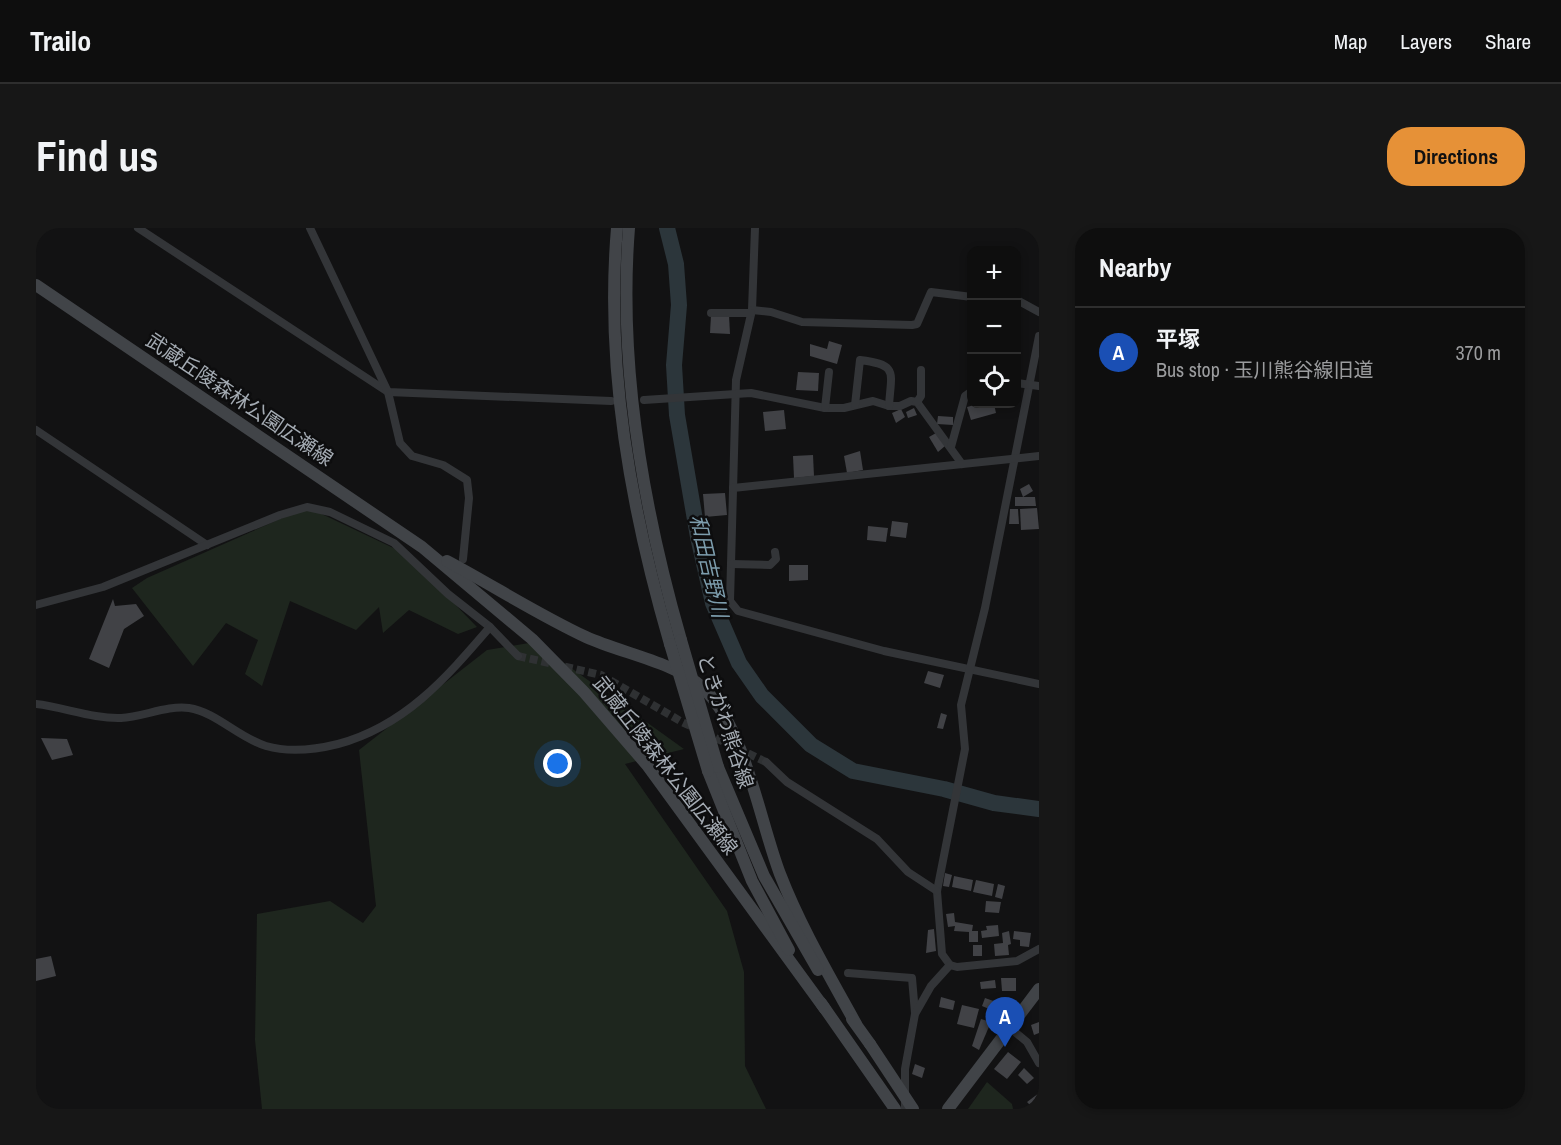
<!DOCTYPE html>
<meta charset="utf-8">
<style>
:root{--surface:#0e0e0e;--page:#171717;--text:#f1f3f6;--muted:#9b9c9e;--line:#2e2e2e;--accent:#e69137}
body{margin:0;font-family:"Archivo Narrow","Noto Sans JP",sans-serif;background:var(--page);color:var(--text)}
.controls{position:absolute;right:18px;top:18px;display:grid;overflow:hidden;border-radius:12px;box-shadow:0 3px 9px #0003}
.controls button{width:54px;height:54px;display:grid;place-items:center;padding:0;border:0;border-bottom:2px solid var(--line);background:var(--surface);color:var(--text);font:30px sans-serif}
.you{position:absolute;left:522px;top:536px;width:21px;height:21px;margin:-15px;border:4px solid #fff;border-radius:50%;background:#1a73e8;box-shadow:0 0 0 9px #1a73e833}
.badge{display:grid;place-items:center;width:39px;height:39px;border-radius:50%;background:var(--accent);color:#fff;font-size:20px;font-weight:700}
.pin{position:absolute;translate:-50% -50px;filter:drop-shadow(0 2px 3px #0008)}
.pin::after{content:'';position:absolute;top:32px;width:21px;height:18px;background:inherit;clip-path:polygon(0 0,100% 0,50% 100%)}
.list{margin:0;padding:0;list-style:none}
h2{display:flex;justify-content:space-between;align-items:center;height:78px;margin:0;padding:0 24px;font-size:26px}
h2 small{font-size:20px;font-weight:400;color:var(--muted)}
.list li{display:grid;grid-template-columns:39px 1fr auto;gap:18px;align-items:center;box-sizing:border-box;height:90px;padding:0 24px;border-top:2px solid var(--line)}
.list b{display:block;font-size:22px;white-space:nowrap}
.list p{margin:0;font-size:20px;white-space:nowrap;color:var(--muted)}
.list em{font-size:20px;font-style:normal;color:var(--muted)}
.icon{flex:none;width:33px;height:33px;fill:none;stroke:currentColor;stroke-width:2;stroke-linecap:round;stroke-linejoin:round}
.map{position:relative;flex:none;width:1003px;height:881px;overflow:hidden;border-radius:24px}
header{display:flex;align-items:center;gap:36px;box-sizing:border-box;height:84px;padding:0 30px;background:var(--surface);border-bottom:2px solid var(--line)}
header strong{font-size:28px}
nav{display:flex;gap:33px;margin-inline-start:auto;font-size:21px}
.intro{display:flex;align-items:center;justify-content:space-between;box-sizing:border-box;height:144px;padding:0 36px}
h1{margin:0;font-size:42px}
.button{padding:15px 27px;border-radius:24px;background:var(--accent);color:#111;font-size:21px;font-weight:700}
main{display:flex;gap:36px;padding:0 36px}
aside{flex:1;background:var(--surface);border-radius:24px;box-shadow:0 3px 9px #0003}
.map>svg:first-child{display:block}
.green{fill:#1e261e}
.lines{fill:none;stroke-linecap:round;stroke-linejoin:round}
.river{stroke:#2c363b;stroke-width:16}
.building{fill:#414246}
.street-tunnel{stroke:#2f3133;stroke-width:8;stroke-dasharray:8 4;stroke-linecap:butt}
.street{stroke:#333538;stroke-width:8}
.secondary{stroke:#414448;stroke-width:12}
.secondary-bridge{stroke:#414448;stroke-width:12}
.labels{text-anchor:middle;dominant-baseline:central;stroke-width:5;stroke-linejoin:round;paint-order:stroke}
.street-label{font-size:20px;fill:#a4abb3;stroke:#0d0d0e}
.water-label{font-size:21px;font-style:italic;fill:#7d9dad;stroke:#0d0d0e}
</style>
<header>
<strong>Trailo</strong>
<nav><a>Map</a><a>Layers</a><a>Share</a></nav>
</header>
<div class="intro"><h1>Find us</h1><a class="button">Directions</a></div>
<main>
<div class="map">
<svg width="1003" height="881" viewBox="0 0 1003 881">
<rect width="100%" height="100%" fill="#121213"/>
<g class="green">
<polygon points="271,279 370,326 441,399 422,406 373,382 347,405 343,379 320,402 254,373 226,458 209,446 222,412 190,395 157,438 96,360 111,350"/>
<polygon points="499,414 648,521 589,536 691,683 708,744 709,838 730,881 226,881 219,812 221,686 294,673 327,695 340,678 323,522 451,422"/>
<polygon points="951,854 976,876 977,881 932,881"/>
</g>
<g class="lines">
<polyline class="river" points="631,0 640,36 643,77 638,137 641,187 662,309 677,375 703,435 726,468 775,517 817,543 908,561 958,575 1003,581"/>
</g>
<g class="building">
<polygon points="675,87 693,87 694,106 674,105"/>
<polygon points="793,113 806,117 801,136 774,128 774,116 791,121"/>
<polygon points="762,144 783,145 782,163 760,162"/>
<polygon points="942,176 958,176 960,185 935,192 931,179"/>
<polygon points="878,180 881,187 872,190 870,184"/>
<polygon points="865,181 869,189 860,195 856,185"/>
<polygon points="748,182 750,201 729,203 727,184"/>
<polygon points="902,188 917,189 917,197 901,196"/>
<polygon points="900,205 909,218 902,224 893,209"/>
<polygon points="824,223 827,242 811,245 808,228"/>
<polygon points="777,227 778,248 758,250 757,228"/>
<polygon points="993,256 997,263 987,269 999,269 1000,278 979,278 979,269 987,269 984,261"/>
<polygon points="689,265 691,287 669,289 667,266"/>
<polygon points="1001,280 1003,301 985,302 984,281"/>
<polygon points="974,281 982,281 983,296 973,296"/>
<polygon points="856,293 872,295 870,310 854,308"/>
<polygon points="832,298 852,300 850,314 831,312"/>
<polygon points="753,337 772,337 772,352 753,353"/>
<polygon points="77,371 79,378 100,376 108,388 88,401 73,440 53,431"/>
<polygon points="892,443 908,447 904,460 888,455"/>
<polygon points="905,485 911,487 907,501 901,500"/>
<polygon points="5,510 31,511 37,527 16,532"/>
<polygon points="909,645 916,647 913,659 907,658"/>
<polygon points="918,648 937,652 935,663 916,659"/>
<polygon points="940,652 958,656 956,668 937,664"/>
<polygon points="962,656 969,658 966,671 959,669"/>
<polygon points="950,673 965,674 963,685 949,684"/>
<polygon points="918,685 919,694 937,697 936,703 942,703 942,714 933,714 933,704 918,703 919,698 912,699 910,686"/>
<polygon points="962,697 963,708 946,710 945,703 951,702 950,698"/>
<polygon points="898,701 900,723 890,725 892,702"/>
<polygon points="973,703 975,716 972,717 973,727 959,728 958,716 967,715 966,705"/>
<polygon points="978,703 995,705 993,719 984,718 984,712 977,711"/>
<rect x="937" y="717" width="9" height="11"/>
<polygon points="15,728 20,748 0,753 0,731"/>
<polygon points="965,750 980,750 980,763 966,763"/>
<polygon points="959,752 960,760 945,761 944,754"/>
<polygon points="905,769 919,773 917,782 903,779"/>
<polygon points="949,770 963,775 960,784 946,778"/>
<polygon points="926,777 943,781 938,800 921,796"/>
<polygon points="945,791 955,794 943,822 936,818"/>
<polygon points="1003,794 1003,805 998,807 995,797"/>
<polygon points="972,824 985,834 971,851 958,841"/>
<polygon points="879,836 889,840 886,850 876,846"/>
<polygon points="988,840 998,850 991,856 982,847"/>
<polygon points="1003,865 1003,873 999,869 1003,881 998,881 991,874"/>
</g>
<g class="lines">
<polyline class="street-tunnel" points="482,428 565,447 646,494 730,534"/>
<g class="street">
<polyline points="102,0 352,164 575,173"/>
<polyline points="274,0 352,164 364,215 376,228 407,237 431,252 433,270 427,331"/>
<polyline points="719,0 716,82 700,152 694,373 702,383 848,423 1003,456"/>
<polyline points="981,72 1003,84"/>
<polyline points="716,82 735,84 766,94 876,97 881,96 895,64 936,69"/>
<polyline points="675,85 715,85"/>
<polyline points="1003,108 949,380 925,477 929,521 901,663 906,726 914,737 921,739 981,733 1003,721"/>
<polyline points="981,155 1003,158"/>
<polyline points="608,172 715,165 789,180 808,180 837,173 853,178 864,178 875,173 881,174 926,236"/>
<polyline points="881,174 885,168 885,142"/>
<path d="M819,177L824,132C863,137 855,144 853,178"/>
<polyline points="789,180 793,144"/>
<polyline points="0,202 171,317"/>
<polyline points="915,219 929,168 936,163"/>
<polyline points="697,260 1003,228"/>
<polyline points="695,336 734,337 740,331 739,324"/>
<polyline points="0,377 67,359 244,287 271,279 294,284 358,315 412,366 454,399 482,428"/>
<path d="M0,476C27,479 58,491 85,490C107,489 131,477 153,480C180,484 203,510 230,518C254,525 278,522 302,516C369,498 410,450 454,399"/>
<polyline points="730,534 751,554 841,611 872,644 901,663"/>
<polyline points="812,745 876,750 879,785"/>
<polyline points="974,800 991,814 1003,835"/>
<polyline points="869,881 869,841 879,786 895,758 914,737"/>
</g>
<g class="secondary">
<path d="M581,0C569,140 595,282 634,416"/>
<path d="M593,0C582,139 607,280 645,412"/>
<polyline points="0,57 386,319 496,411 548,464 611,537 789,781"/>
<path d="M411,333C458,358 501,386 550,409C585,425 638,434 666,459C709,498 723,591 744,646C764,698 793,747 820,796"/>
<polyline points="682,539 728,648 782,742"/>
<polyline points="672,543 716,653 753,722"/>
<polyline points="785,775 859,881"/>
<polyline points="816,791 834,816"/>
<polyline points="912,881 1003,761"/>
</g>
<g class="secondary-bridge">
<polyline points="645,412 682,539"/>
<polyline points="634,416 672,543"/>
<polyline points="834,816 877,881"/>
</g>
</g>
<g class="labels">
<g class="street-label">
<text transform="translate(204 171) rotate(34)">武蔵丘陵森林公園広瀬線</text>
<text transform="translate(690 493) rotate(72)">ときがわ熊谷線</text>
<text transform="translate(630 537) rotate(52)">武蔵丘陵森林公園広瀬線</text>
</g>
<g class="water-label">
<text transform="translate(673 338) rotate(77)">和田吉野川</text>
</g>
</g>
</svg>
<div class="controls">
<button>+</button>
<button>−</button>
<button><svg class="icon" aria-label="locate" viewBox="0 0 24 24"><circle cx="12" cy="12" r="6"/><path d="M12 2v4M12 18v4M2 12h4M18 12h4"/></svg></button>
</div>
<div class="you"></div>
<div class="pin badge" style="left:969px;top:819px;background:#1a4fb4">A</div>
</div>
<aside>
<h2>Nearby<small></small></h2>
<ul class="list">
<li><span class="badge" style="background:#1a4fb4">A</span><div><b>平塚</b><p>Bus stop · 玉川熊谷線旧道</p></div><em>370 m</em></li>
</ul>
</aside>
</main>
